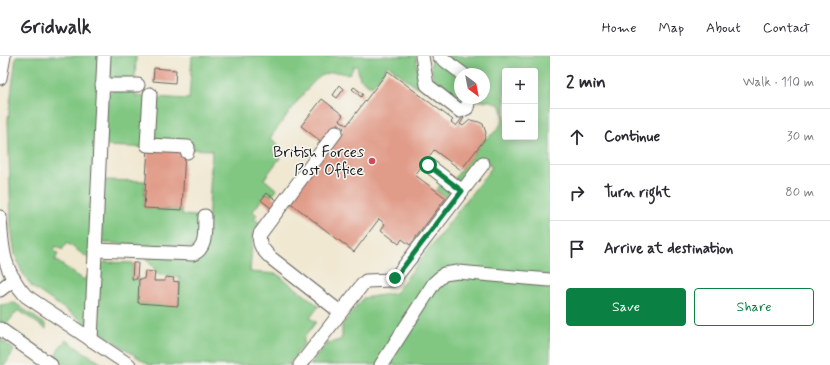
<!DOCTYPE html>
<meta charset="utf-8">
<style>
:root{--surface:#fff;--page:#f2f2f3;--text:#2b2b33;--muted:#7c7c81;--line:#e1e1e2;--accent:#0b8043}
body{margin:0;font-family:Mynerve,sans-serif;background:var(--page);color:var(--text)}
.controls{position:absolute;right:12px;top:12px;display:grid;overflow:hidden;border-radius:4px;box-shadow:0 2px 10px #0003}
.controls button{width:36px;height:36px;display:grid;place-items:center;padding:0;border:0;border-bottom:1px solid var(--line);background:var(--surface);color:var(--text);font:20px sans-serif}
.compass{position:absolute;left:454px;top:12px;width:36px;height:36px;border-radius:50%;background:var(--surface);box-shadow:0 2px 10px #0003;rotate:148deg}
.stop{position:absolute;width:12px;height:12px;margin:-9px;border:3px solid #0b8043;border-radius:50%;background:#fff}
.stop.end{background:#0b8043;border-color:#fff;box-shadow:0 1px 4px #0008}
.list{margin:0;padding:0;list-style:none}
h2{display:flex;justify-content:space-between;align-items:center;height:52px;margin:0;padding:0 16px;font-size:17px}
h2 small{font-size:13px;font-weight:400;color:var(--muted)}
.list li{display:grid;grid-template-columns:26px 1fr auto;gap:12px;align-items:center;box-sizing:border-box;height:56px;padding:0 16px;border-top:1px solid var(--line)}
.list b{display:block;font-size:15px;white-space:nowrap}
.list em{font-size:13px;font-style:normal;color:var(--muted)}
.actions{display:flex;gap:8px;padding:12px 16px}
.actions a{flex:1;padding:9px 0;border:1px solid var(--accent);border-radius:4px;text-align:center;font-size:14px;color:var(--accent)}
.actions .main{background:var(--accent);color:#fff}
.icon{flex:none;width:22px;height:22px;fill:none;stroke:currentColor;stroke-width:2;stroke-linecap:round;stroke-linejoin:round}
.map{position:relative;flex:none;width:550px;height:309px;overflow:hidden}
header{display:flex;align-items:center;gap:24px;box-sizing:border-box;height:56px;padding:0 20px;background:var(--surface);border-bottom:1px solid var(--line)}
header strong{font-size:19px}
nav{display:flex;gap:22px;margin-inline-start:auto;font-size:14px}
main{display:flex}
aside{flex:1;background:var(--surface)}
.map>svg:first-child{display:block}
.green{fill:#81c782;stroke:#4e724f;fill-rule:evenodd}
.building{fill:#e19c89}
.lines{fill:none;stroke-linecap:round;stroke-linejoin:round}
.minor-casing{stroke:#66635b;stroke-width:15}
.minor{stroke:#fff;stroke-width:13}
.route{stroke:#0b8043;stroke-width:5}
.poi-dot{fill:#d1495b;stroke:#f6f6f2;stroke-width:1.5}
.labels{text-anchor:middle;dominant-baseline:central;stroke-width:3;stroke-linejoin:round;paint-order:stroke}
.poi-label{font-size:16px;fill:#1c1c1c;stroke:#f6f6f2;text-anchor:end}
</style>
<header>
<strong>Gridwalk</strong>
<nav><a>Home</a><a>Map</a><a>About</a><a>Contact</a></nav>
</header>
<main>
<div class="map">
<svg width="550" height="309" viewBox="0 0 550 309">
<rect width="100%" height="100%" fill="#f6f6f2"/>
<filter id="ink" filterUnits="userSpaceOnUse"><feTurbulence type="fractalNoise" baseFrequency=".025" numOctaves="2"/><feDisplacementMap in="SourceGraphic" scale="8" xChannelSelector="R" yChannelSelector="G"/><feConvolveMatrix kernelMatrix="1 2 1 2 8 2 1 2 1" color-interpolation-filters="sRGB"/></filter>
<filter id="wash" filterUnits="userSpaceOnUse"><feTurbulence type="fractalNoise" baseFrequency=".012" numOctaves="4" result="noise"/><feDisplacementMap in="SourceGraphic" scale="16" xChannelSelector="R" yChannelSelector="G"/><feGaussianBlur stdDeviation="0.9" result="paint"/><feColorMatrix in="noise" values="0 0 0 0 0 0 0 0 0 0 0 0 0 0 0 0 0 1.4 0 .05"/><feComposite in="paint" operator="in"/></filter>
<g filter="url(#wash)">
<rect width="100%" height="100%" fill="#f0e8d1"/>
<g class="green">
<polygon points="16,0 101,0 91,204 67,187 62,194 56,190 53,194 58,198 55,204 84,224 87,220 90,224 87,268 32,231 22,216 15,199 11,171 8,63"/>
<polygon points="107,0 136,0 135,26 111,23 107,16"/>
<path d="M192,0H416L419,26L416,31L388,9L373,29H369L360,23L357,10H353V13L348,19C339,15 330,15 321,20C308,28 281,68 270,82L278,88L272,95L280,102L264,123L277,134L272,140L267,137L253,155L257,159L254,163L260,167L253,175L250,216L277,218L319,250L310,262L316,266L304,282V288L288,309H149L97,274L100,210L104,206L133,207L132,223H139L138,247L178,249L180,221L159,219L146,202L207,190L212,94L103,90L105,40L116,33L135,34V40L189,43Z"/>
<path d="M446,0H550V309H310L326,288L340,284L342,281V269L363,242L395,237L492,111L482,104L462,127L454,123L484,84C497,76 509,64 500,49L491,45H474L473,42H484V18H469ZM505,15H535V81H505Z"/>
<polygon points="435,2 460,22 460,42 464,42 461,50 434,30 431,9 432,4"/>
<polygon points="102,124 145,125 144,152 182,154 182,159 196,160 200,164 198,189 193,191 104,187 100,184"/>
<polygon points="440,129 449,135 452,141 450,145 436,134"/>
<polygon points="15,247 46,269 46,273 18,254 5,270 0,267 0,249"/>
<polygon points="0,283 14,294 5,309 0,309"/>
<polygon points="66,284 104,309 65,309 55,303 59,292"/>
</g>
<g id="blocks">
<g class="building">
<polygon points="154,12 176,14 175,27 153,25"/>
<polygon points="388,15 453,64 451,66 456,70 463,61 464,62 460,68 463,70 470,64 479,66 483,68 486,77 484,84 461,114 434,94 415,119 446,142 410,189 402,183 399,188 381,174 385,168 379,163 354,196 288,145 344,72 338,67 323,87 301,70 322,43 343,59 340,64 347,69"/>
<polygon points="340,29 344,33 337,42 333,39"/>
<polygon points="354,31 363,38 361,41 352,33"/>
<polygon points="148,92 185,94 182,154 144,152"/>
<polygon points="267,137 278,145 272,153 261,144"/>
<polygon points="133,207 138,207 137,223 132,223"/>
<polygon points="145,215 155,216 154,225 165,225 166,221 174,222 173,225 179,226 178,250 138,247 139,223 144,223"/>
</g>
</g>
</g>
<g filter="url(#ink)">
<use href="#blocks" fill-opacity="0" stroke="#66635b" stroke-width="1"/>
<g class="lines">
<defs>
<g id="minor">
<polyline points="422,0 427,29 460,55 467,52 469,42"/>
<polyline points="439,0 463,18"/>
<polyline points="0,22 4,0"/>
<polyline points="102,29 138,29"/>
<polyline points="150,38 147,89 188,91 187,96"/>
<path d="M336,76L260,178C257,188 264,195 271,202L340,256"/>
<polyline points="428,109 462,135"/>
<path d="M0,161C2,193 3,215 26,240L129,309"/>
<path d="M96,194L193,198C208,192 204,174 205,160"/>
<polyline points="0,234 14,223"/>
<polyline points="0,273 51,309"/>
<polyline points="91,284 104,0"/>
<polyline points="300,309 362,229 366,225 392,224 395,222 483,108"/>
<polyline points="381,309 434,227 444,218 458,216 550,224"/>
</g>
</defs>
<use href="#minor" class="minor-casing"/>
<use href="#minor" class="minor"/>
</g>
</g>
<g class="lines" filter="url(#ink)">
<polyline class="route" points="395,222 462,135 428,109"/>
</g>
<circle class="poi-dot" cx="372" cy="105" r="4"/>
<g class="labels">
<g class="poi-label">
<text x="364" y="96">British Forces<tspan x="364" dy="18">Post Office</tspan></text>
</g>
</g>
</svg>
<div class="controls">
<button>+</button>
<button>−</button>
</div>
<svg class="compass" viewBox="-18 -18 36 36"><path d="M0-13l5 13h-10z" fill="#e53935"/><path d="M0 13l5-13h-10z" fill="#7c7c81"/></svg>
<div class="stop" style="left:428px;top:109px"></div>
<div class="stop end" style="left:395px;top:222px"></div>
</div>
<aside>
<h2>2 min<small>Walk · 110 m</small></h2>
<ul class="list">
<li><svg class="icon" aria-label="ahead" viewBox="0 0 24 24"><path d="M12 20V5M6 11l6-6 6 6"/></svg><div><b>Continue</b></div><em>30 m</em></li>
<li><svg class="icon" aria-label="right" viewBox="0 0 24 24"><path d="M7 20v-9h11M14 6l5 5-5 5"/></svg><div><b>Turn right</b></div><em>80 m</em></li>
<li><svg class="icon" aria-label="arrive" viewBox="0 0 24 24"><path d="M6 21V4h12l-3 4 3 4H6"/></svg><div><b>Arrive at destination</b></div></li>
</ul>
<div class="actions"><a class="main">Save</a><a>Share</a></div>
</aside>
</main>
